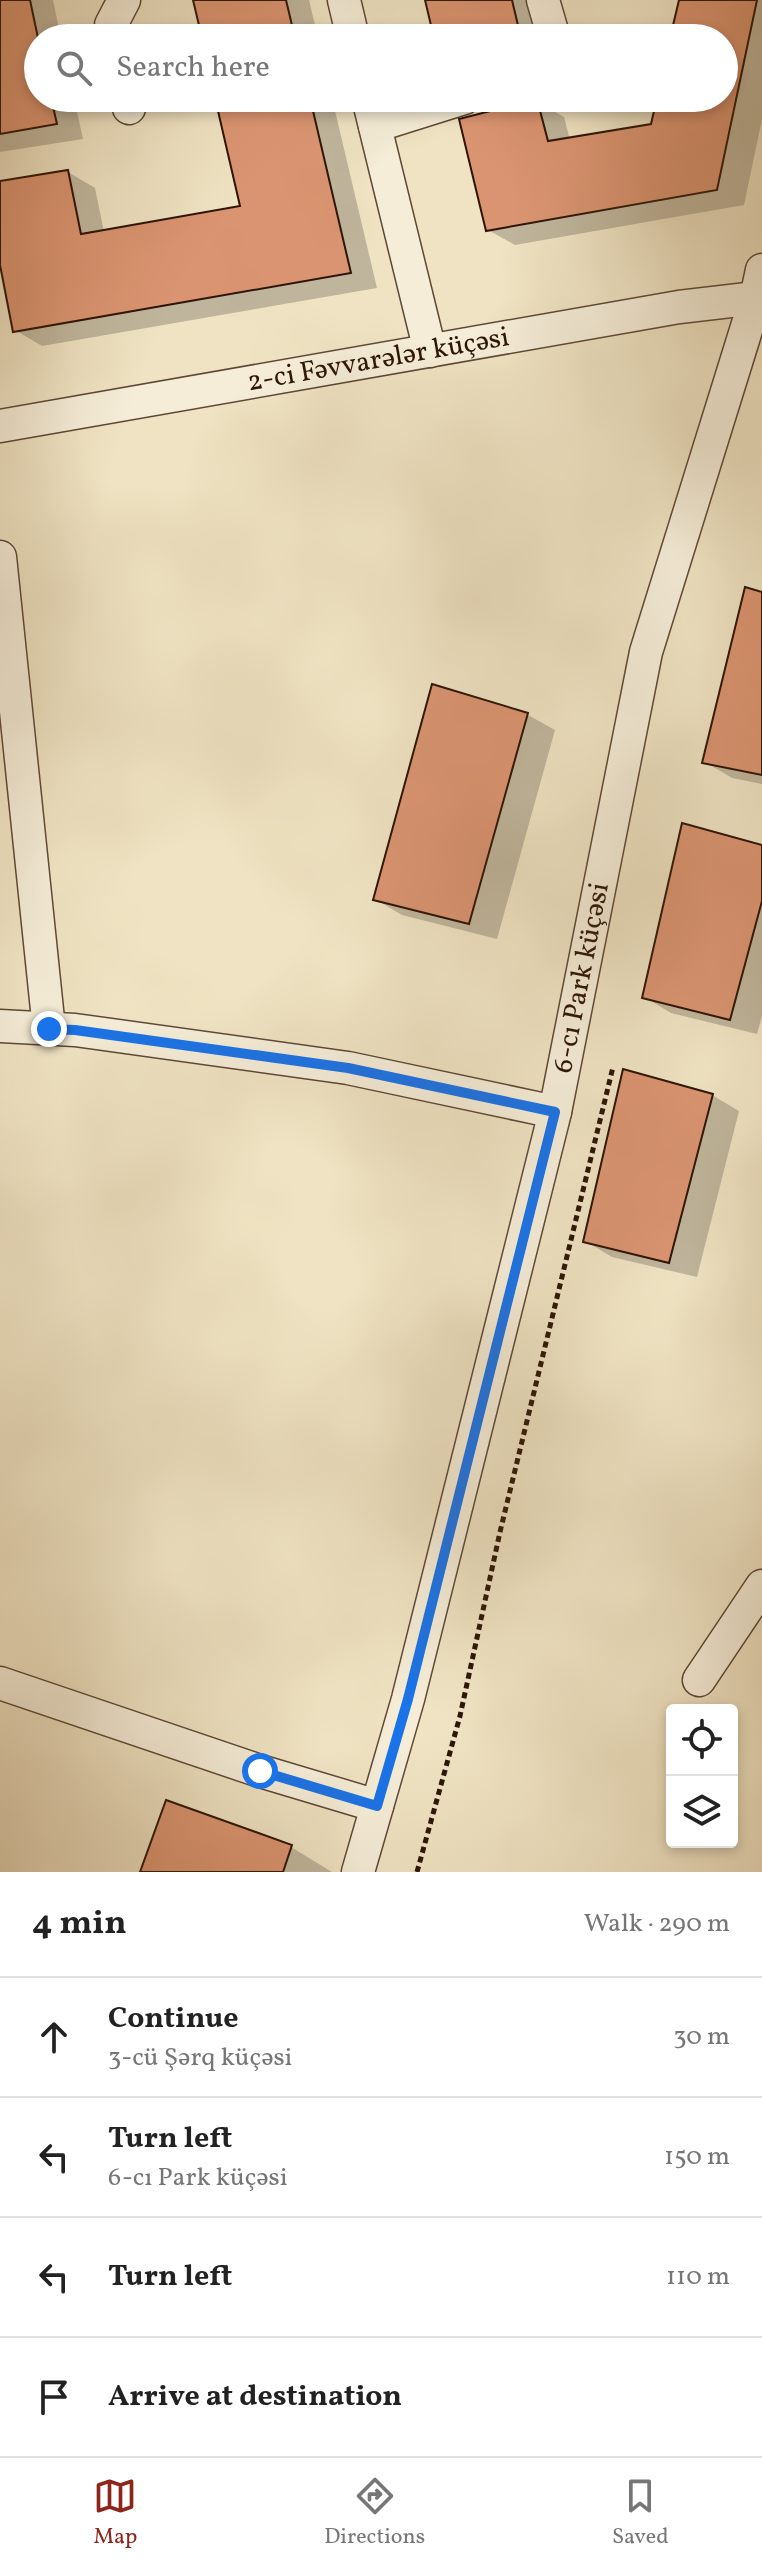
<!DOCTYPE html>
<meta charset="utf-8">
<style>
:root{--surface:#fff;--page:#f6f6f6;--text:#222;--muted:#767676;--line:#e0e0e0;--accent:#8f2418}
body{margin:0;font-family:Vollkorn,serif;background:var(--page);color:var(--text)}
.controls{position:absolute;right:24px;bottom:24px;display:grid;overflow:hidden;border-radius:8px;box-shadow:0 4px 12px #0003}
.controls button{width:72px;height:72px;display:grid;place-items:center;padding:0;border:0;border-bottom:2px solid var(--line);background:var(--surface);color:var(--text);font:40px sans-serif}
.stop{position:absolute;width:24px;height:24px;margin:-18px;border:6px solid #1a73e8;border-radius:50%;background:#fff}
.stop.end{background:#1a73e8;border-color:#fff;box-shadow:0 2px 8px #0008}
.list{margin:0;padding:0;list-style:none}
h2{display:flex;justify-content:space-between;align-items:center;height:104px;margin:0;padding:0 32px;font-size:34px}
h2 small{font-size:26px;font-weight:400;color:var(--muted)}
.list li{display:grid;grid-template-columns:52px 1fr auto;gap:24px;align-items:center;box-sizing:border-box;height:120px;padding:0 32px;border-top:2px solid var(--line)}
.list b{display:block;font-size:30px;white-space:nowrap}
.list p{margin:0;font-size:26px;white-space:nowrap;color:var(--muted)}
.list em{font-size:26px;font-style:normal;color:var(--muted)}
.icon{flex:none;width:44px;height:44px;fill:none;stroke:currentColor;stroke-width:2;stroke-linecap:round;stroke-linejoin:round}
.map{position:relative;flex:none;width:762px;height:1872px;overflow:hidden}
.search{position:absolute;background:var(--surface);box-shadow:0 4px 12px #0003;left:24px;right:24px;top:24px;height:88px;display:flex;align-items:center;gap:20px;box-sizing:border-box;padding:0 28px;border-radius:44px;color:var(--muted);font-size:30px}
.sheet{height:584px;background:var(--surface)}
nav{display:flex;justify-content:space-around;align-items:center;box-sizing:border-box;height:112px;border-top:2px solid var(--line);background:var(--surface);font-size:22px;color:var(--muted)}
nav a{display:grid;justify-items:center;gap:4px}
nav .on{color:var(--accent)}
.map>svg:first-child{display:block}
.shadow{fill:#0003}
.building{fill:#da9471;stroke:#2d1506;stroke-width:2}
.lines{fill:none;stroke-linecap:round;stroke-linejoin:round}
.minor-casing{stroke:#5e4835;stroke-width:35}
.path{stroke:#2d1506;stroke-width:5;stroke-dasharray:6 4;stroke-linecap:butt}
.minor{stroke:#f5edd8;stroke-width:32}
.route{stroke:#1a73e8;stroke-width:10}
.labels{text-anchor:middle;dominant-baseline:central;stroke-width:7;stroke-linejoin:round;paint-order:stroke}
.street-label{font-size:28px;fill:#2d1506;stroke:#f5edd8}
</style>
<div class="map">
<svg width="762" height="1872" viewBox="0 0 762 1872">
<rect width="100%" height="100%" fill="#efe3c3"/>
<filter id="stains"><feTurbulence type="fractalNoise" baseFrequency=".0025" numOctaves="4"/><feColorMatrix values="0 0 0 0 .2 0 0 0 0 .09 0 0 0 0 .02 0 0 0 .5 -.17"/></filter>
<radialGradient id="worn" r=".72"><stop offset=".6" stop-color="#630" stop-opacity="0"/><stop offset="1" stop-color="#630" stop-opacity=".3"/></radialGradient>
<g class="shadow">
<polygon points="0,0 53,0 61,38 38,38 38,98 74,98 83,139 0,152"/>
<polygon points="195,0 309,0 318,38 204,38"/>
<polygon points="427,0 534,0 544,38 436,38"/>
<polygon points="681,0 762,0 762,119 744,205 515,245 488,230 536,101 564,117 570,140 652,126 659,98 724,98 724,38 673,38"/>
<polygon points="217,98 332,98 377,288 42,346 15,330 0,255 0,183 68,172 95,188 104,232 243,208"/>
<polygon points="762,594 762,784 732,778 705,762"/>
<polygon points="433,686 528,715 555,730 497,939 402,915 375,899"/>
<polygon points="762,847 762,1016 757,1034 671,1013 644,997"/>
<polygon points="712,1095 739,1111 697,1277 612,1257 585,1241"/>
<polygon points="167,1802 291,1847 332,1872 142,1872"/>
</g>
<g class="building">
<polygon points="0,0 30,0 38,38 38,98 51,98 57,124 0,134"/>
<polygon points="193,0 286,0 295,38 202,38"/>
<polygon points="425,0 512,0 521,38 434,38"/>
<polygon points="679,0 757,0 717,190 486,231 459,119 537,99 548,141 651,124 657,98 724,98 724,38 670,38"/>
<polygon points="215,98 310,98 351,273 13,332 0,265 0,181 68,170 81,234 240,206"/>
<polygon points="745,587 762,592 762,775 702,763"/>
<polygon points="432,684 528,713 469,924 373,900"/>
<polygon points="682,823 762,845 762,901 730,1020 642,998"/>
<polygon points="623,1069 713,1094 669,1263 583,1242"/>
<polygon points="166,1800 292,1845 283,1872 140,1872"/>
</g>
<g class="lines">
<defs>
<g id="minor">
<polyline points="344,0 353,38"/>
<polyline points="543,0 554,38"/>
<polyline points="113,38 111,25 124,0"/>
<polyline points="127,98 129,108"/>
<polyline points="368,98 430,351"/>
<polyline points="375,126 464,98"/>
<path id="s1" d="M0,426L679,307L756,298L762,300"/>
<polyline points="0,557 49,1029"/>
<polyline points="0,1026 75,1030 348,1068 555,1112"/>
<polyline points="699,1680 762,1586"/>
<polyline points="0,1683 260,1771 377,1806"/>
<path id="s2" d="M358,1872L408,1699L555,1112L646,652L756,298L762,270"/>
</g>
</defs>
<use href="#minor" class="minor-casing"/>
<polyline class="path" points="417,1872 460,1716 500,1532 613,1067"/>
<use href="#minor" class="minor"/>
</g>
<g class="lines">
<polyline class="route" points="49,1029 75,1030 348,1068 555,1112 408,1699 377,1806 260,1771"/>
</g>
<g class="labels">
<g class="street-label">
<text stroke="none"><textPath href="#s1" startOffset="384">2-ci Fəvvarələr küçəsi</textPath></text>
<text stroke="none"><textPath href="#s2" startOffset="922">6-cı Park küçəsi</textPath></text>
</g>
</g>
<rect width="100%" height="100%" filter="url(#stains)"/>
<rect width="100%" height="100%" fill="url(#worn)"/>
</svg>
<div class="controls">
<button><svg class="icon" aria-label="locate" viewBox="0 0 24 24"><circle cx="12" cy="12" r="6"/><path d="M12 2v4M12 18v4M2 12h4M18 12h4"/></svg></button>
<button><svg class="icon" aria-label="layers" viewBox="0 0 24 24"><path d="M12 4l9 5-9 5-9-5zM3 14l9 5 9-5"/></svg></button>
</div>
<div class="stop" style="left:260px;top:1771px"></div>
<div class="stop end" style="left:49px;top:1029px"></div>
<div class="search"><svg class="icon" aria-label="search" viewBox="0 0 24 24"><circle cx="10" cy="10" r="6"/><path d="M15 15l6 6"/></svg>Search here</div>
</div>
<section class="sheet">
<h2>4 min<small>Walk · 290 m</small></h2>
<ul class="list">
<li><svg class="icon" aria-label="ahead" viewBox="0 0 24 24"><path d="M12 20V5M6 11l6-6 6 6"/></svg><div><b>Continue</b><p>3-cü Şərq küçəsi</p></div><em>30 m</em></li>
<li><svg class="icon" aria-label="left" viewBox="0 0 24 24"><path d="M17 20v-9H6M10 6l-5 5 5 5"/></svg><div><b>Turn left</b><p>6-cı Park küçəsi</p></div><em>150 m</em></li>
<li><svg class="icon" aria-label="left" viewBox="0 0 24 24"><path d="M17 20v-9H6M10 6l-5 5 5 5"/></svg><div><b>Turn left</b></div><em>110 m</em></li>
<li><svg class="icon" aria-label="arrive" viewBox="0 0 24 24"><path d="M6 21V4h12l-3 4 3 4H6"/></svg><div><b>Arrive at destination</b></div></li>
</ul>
</section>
<nav>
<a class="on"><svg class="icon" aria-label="map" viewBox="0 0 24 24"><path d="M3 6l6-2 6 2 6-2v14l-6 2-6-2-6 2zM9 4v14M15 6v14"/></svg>Map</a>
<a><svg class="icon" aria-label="directions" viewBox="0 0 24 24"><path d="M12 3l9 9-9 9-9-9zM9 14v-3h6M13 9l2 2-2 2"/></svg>Directions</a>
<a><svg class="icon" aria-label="saved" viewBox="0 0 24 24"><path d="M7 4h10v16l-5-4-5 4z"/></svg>Saved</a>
</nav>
